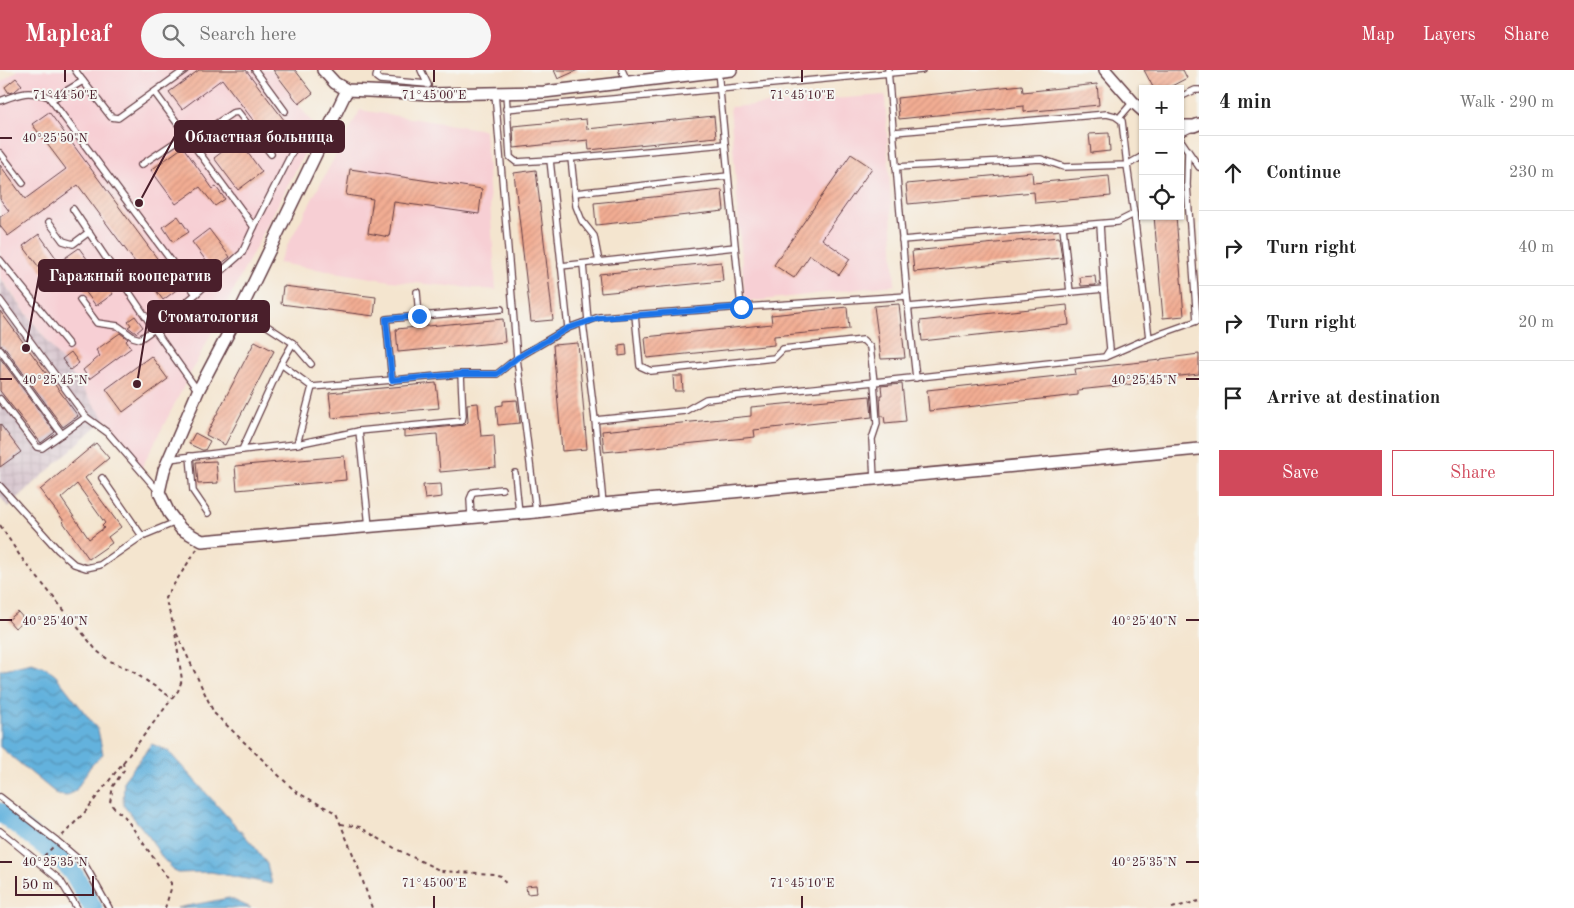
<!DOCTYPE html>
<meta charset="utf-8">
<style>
:root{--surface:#fff;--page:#f6f6f6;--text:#222;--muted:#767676;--line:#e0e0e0;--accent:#d1495b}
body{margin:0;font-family:"Old Standard TT",serif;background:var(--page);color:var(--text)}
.controls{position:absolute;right:15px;top:15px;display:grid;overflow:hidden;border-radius:0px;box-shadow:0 1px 4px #0004}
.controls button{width:45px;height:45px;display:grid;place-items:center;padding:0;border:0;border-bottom:1px solid var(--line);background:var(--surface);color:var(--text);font:25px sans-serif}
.scale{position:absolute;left:15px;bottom:12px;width:79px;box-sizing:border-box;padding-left:5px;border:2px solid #4a1f2b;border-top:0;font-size:14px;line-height:18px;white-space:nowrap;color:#4a1f2b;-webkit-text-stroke:4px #f6f6f2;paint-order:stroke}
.stop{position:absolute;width:15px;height:15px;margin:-11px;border:4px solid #1a73e8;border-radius:50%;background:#fff}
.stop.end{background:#1a73e8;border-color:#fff;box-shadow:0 1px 5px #0008}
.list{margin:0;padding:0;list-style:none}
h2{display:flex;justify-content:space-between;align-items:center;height:65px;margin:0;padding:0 20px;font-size:21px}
h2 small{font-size:16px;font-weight:400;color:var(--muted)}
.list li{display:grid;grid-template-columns:32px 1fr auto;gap:15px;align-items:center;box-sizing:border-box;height:75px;padding:0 20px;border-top:1px solid var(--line)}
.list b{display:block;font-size:19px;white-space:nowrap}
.list em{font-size:16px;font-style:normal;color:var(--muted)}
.actions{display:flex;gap:10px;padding:15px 20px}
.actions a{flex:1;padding:11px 0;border:1px solid var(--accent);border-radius:0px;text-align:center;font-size:18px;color:var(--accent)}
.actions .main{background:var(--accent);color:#fff}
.icon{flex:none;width:28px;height:28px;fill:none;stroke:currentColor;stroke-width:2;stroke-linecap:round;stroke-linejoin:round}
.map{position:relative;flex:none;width:1199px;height:838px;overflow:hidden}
header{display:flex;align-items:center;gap:30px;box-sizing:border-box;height:70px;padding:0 25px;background:var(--accent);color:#fff}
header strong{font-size:24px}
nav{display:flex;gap:28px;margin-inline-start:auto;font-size:18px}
.search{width:350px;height:45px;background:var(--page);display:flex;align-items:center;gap:12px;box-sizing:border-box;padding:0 18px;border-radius:28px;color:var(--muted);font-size:19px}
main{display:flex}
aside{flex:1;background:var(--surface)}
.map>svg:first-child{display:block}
.built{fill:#f7cfd4}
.industrial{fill:url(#industrial-grid)}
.water{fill:url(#water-waves);stroke:#566884}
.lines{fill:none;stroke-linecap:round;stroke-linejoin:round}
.river{stroke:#63b2dd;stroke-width:19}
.building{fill:url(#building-hatch);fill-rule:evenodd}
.lane-casing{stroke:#643d44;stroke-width:8}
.street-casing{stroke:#643d44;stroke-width:14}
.path{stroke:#643d44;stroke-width:2;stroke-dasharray:4 4;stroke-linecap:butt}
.lane{stroke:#fff;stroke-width:5.5}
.street{stroke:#fff;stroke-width:11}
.route{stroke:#1a73e8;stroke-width:6}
.ticks{fill:none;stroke:#4a1f2b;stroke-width:2}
.ticks-label{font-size:12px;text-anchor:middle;fill:#4a1f2b;stroke:#f6f6f2;stroke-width:4;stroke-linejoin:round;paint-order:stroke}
.leader{fill:none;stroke:#4a1f2b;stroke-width:2}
.callout-dot{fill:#4a1f2b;stroke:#f6f6f2;stroke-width:2}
.callout{fill:#4a1f2b;stroke:#4a1f2b;stroke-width:2}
.callout-label{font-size:16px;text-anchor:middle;font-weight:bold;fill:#fff}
</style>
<header>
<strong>Mapleaf</strong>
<div class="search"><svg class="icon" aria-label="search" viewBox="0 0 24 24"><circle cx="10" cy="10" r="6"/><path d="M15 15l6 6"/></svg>Search here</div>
<nav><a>Map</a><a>Layers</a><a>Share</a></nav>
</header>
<main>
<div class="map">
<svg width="1199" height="838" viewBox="0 0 1199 838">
<defs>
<pattern id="industrial-grid" width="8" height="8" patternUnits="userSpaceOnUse" patternTransform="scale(1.25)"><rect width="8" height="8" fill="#d2bdc8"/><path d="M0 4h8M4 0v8" fill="none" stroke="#b6a2ac"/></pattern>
<pattern id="water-waves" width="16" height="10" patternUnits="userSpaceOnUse" patternTransform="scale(1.25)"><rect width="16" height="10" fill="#63b2dd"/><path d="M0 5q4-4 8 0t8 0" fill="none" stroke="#5490b3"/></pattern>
<pattern id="building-hatch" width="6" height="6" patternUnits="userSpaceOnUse" patternTransform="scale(1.25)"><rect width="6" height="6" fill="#f2ad93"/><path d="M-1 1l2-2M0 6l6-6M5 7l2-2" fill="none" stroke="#d1947f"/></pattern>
</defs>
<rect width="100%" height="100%" fill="#f6f6f2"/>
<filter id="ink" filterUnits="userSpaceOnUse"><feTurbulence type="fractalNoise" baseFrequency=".02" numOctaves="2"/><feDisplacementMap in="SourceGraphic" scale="10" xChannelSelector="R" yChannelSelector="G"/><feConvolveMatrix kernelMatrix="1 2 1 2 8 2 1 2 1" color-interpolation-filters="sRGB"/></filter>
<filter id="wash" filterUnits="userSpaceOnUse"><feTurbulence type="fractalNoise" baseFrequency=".0096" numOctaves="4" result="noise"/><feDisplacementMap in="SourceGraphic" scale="20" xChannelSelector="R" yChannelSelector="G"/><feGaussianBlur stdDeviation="1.12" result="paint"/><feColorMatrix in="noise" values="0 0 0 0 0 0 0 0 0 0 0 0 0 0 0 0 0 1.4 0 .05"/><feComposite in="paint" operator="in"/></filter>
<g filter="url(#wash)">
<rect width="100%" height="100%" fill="#f4e5cf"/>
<g class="built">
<polygon points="18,0 272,0 317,59 141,399 0,207 0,13"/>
<polygon points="885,25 895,215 745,232 730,37"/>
<polygon points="360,40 485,60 496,220 391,211 278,193"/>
</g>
<polygon class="industrial" points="0,208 105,349 8,437 0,426"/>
<g class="water">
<polygon points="32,593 46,598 56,606 98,660 103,684 90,697 76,720 67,726 58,725 0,677 0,600"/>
<polygon points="152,674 168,681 254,776 267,794 272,814 211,802 177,803 163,789 150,768 123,735 124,710"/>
<polygon points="229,828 251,838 177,838"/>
</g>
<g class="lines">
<polyline class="river" points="0,742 60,788 75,806 93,838"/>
</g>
<g id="blocks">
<g class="building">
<polygon points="199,0 246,0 294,63 274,78 222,9 182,39 169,22"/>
<polygon points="273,0 295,0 313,23 299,34"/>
<polygon points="554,0 578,0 558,9"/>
<polygon points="1144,0 1183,0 1187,8 1166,19 1154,19"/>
<polygon points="16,8 22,15 15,21 9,23 5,17"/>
<polygon points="1097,14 1099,35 1024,42 1024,36 899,49 897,28 1022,15 1023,22"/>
<polygon points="49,42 179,218 163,230 78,115 8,166 0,156 0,147 9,141 0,129 0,95 25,129 66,99 32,54"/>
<polygon points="714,46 716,67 589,80 588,70 514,78 513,56 586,49 587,59"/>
<polygon points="1109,63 1110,81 1091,83 1089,64"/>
<polygon points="238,70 262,102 238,120 214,88"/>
<polygon points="183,77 213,119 216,117 225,129 215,136 200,117 176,134 151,100"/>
<polygon points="851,84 872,98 822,169 850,189 839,205 810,185 794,208 774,195"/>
<polygon points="350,99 482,119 479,144 394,132 389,167 368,163 373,129 346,125"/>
<polygon points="536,100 553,250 531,252 514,103"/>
<polygon points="1032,102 1033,113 1109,106 1111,126 1035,133 1034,122 908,134 906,114"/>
<polygon points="722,120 724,141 596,155 594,133"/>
<polygon points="178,146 189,162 173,172 163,157"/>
<polygon points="1154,146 1176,146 1184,246 1163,248"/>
<polygon points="209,159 230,187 213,200 192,172"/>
<polygon points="39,164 59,192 79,178 113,224 96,236 74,206 56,220 23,176"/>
<polygon points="1059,167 1062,188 914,202 912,181"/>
<polygon points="721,192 723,211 601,223 599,204"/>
<polygon points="1095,206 1096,215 1081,216 1080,207"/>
<polygon points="283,216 376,227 374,246 281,234"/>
<polygon points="899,234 905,288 881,289 874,236"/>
<polygon points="1067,235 1069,255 922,271 920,251"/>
<polygon points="847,237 849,259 774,266 774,275 647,288 645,267 772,254 771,245"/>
<polygon points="0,241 78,346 63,357 4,277 0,275"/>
<polygon points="135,246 143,257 136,263 128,257 131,255 128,251"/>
<polygon points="503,249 505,272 398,282 396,259"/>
<polygon points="120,263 128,269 126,271 131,278 89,309 83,300 100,286 96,280"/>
<polygon points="255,271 274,281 225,375 206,365"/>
<polygon points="578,273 587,379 562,381 553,275"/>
<polygon points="626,274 627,285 619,286 619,275"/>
<polygon points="71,282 79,293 70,300 62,289"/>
<polygon points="1199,284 1199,304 1153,309 1153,312 1078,320 1078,325 929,341 927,320 1076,304 1075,299 1161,290 1161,289"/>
<polygon points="151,286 168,309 123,342 106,319"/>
<polygon points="0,288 55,362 41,373 0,321"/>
<polygon points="673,306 682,306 683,321 674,321"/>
<polygon points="436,313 439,338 332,348 329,323"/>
<polygon points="902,314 906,351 885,353 884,346 881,346 880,325 882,325 881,316"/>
<polygon points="870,326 872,347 754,360 755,367 604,382 602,361 751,346 751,337"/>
<polygon points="517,330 520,353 498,355 496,336 503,335 503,331"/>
<polygon points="478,333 481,366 494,365 496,397 440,402 437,364 404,367 404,361 465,355 468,352 467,334"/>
<polygon points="0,354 21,382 0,397"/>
<polygon points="195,363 210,371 205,380 202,380 189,374"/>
<path d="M96,373L109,388L85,408L121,457L108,467L112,473L89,489L63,452L64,451L40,420ZM77,414L105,453L102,456L104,458L89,469L61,428Z"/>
<polygon points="344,386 346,410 237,420 235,396"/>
<polygon points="216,391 218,413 198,414 196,392"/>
<polygon points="441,414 442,427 425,429 423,415"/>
<polygon points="18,542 25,550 15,558 8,550"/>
<polygon points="536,815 537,823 527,824 526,816"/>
</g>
</g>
</g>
<g filter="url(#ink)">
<use href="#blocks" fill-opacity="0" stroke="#643d44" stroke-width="1"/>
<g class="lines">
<defs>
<g id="lane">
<polyline points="75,0 83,11"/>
<polyline points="255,0 285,41"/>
<polyline points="378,0 376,7 380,10 427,14"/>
<polyline points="421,0 428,15"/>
<polyline points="622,0 628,13"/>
<polyline points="888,0 907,226 916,308"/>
<polyline points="718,1 741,237"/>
<polyline points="155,23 254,157"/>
<polyline points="495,23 517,288 536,442"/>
<polyline points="506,23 510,87 516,92 550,90"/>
<polyline points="1180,27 1195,20 1199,20"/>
<polyline points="51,30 83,11 111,47 118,48 185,0"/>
<path d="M0,31C21,23 27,20 49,27L196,224L154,259L198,321"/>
<polyline points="506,39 922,0"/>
<polyline points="1119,48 1133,32"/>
<polyline points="894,62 1107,44 1115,46 1122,51 1127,95 1064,97 1041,89 896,97"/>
<polyline points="1180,64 1190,59"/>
<polyline points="1180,69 1199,97"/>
<polyline points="191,71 232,43 238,42 271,84"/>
<polyline points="0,83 23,113"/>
<polyline points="571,88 576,136 582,151 594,166 599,192"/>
<polyline points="141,95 186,65"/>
<polyline points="575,123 728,106"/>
<polyline points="73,139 154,259 140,269 133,267 118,256 97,253 80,230"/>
<polyline points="1134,144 1149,268 1197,251 1187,115 1188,80"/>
<polyline points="49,152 63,171 73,174 89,162"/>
<polyline points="1063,157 1070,222"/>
<polyline points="902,170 1118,152 1134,144 1127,95 1143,86"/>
<polyline points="0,190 69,275"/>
<polyline points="583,194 588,251"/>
<polyline points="561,196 735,177"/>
<polyline points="417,222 419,246"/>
<polyline points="196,224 242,183 254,157 300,67"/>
<polyline points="0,230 86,347 108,363 159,422"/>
<polyline points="908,237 1104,219 1100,154"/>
<polyline points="241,239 293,273 281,294 312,317 461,304 497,304 517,288 568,258 599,247 907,226"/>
<polyline points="583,253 595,350 685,341 706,329 874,312 870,277 863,270 783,279 774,288 651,301 640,296 635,245"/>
<polyline points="568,258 550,90 725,74"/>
<polyline points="293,273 311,294"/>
<polyline points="0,280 62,364"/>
<polyline points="1105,287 1149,268"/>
<polyline points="281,294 242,380 297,374 312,317"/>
<polyline points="392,311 386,249 501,239"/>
<polyline points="0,329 37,377 42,378 86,347"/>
<polyline points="595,350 603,434"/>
<polyline points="359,361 369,456"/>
<polyline points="297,374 359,361 462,351 463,346 461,304"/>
<polyline points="190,386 193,421 208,443"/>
<polyline points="169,389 242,380"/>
<polyline points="515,403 519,443"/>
<polyline points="102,408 142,466"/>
<polyline points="874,409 872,369 877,354 874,312 1105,287 1110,279 1104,219"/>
<polyline points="0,416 58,480 74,494 86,498 100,495 142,466 176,452"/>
<polyline points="471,447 470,429 473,422 502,419"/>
<polyline points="0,727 57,771 85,795 109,838"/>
<polyline points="0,761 60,810 77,838"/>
</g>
<g id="street">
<polyline points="323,0 335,13 347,20 432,24 544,22 731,0"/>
<polyline points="1105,0 1133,32 1143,41"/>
<polyline points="347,20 241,239 198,321 164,400 159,422 169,443 181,459 202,471 536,442 603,434 1199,379"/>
<polyline points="1180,56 1194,56 1199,54"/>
</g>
</defs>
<use href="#lane" class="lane-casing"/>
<use href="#street" class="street-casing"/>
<g class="path">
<polyline points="0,455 20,486 97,581 110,591 129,599 172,628"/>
<polyline points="197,479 165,528 175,560 214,643 296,722 336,743 357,794 372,838"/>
<polyline points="123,692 124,700 113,716 110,733 115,739 125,747 171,813 171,819 165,838"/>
<polyline points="341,754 360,757 396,779 441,801 494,804 501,806 506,814"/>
<polyline points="62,766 85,742 178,621 182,610 175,562"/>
<polyline points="44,786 53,777"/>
<polyline points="1172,838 1199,831"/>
</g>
<use href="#lane" class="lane"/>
<use href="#street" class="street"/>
</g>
</g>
<g class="lines" filter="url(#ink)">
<polyline class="route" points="419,246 386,249 392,310 461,304 497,304 517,288 568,258 599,248 741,237"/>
</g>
<path class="ticks" d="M65,0V12M434,0V12M802,0V12M0,68H12M0,309H12M1186,309H1199M0,550H12M1186,550H1199M0,792H12M1186,792H1199M434,826V838M802,826V838"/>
<g class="ticks-label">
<text x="65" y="29">71°44'50"E</text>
<text x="434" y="29">71°45'00"E</text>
<text x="802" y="29">71°45'10"E</text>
<text x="55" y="72">40°25'50"N</text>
<text x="55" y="314">40°25'45"N</text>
<text x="1144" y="314">40°25'45"N</text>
<text x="55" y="555">40°25'40"N</text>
<text x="1144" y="555">40°25'40"N</text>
<text x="55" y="796">40°25'35"N</text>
<text x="1144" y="796">40°25'35"N</text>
<text x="434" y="817">71°45'00"E</text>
<text x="802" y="817">71°45'10"E</text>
</g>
<path class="leader" d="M139 133L175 66M26 278L39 206M137 314L148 246"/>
<g class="callout-dot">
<circle cx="139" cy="133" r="5"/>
<circle cx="26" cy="278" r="5"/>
<circle cx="137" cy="314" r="5"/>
</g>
<g class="callout">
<rect x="175" y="51" width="169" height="31" rx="5"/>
<rect x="39" y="190" width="182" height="31" rx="5"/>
<rect x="148" y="231" width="121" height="31" rx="5"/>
</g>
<g class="callout-label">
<text x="259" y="72">Областная больница</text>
<text x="130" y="211">Гаражный кооператив</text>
<text x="208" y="252">Стоматология</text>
</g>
</svg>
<div class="controls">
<button>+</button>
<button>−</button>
<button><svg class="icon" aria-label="locate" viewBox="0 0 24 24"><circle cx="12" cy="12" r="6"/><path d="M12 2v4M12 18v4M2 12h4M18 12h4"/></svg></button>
</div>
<div class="scale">50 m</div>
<div class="stop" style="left:741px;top:237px"></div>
<div class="stop end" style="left:419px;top:246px"></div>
</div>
<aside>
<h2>4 min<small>Walk · 290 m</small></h2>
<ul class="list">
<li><svg class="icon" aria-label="ahead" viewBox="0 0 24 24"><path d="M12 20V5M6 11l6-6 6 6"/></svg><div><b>Continue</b></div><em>230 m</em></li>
<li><svg class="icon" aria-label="right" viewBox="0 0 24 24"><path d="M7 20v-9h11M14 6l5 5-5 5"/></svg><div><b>Turn right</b></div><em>40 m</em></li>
<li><svg class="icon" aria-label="right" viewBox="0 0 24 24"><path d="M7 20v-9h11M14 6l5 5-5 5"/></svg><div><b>Turn right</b></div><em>20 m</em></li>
<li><svg class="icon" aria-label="arrive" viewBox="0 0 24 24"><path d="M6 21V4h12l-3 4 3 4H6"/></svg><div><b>Arrive at destination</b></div></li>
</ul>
<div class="actions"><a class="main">Save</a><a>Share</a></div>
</aside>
</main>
